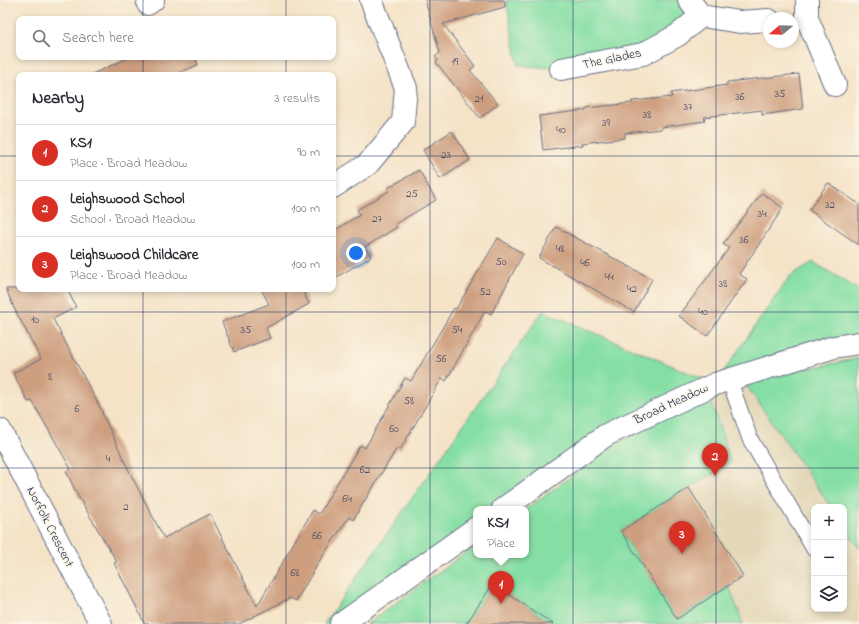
<!DOCTYPE html>
<meta charset="utf-8">
<style>
:root{--surface:#fff;--page:#f7f7f7;--text:#2b2b33;--muted:#7c7c81;--line:#e1e1e2;--accent:#d93025}
body{margin:0;font-family:"Indie Flower",sans-serif;background:var(--page);color:var(--text)}
.controls{position:absolute;right:12px;bottom:12px;display:grid;overflow:hidden;border-radius:8px;box-shadow:0 2px 6px #0003}
.controls button{width:36px;height:36px;display:grid;place-items:center;padding:0;border:0;border-bottom:1px solid var(--line);background:var(--surface);color:var(--text);font:20px sans-serif}
.compass{position:absolute;left:763px;top:12px;width:36px;height:36px;border-radius:50%;background:var(--surface);box-shadow:0 2px 6px #0003;rotate:251deg}
.you{position:absolute;left:356px;top:253px;width:14px;height:14px;margin:-10px;border:3px solid #fff;border-radius:50%;background:#1a73e8;box-shadow:0 0 0 6px #1a73e833}
.badge{display:grid;place-items:center;width:26px;height:26px;border-radius:50%;background:var(--accent);color:#fff;font-size:13px;font-weight:700}
.pin{position:absolute;translate:-50% -33px;filter:drop-shadow(0 1px 2px #0008)}
.pin::after{content:'';position:absolute;top:21px;width:14px;height:12px;background:inherit;clip-path:polygon(0 0,100% 0,50% 100%)}
.popup{position:absolute;left:473px;top:506px;width:56px;height:52px;box-sizing:border-box;display:grid;place-content:center;border-radius:8px;background:var(--surface);filter:drop-shadow(0 1px 3px #0005);font-size:13px;white-space:nowrap;color:var(--muted)}
.popup b{font-size:15px;color:var(--text)}
.popup::after{content:'';position:absolute;left:50%;top:100%;margin-left:-8px;border:8px solid transparent;border-top-color:var(--surface)}
.list{margin:0;padding:0;list-style:none}
h2{display:flex;justify-content:space-between;align-items:center;height:52px;margin:0;padding:0 16px;font-size:17px}
h2 small{font-size:13px;font-weight:400;color:var(--muted)}
.list li{display:grid;grid-template-columns:26px 1fr auto;gap:12px;align-items:center;box-sizing:border-box;height:56px;padding:0 16px;border-top:1px solid var(--line)}
.list b{display:block;font-size:15px;white-space:nowrap}
.list p{margin:0;font-size:13px;white-space:nowrap;color:var(--muted)}
.list em{font-size:13px;font-style:normal;color:var(--muted)}
.icon{flex:none;width:22px;height:22px;fill:none;stroke:currentColor;stroke-width:2;stroke-linecap:round;stroke-linejoin:round}
.map{position:relative;flex:none;width:859px;height:624px;overflow:hidden}
.search{position:absolute;background:var(--surface);box-shadow:0 2px 6px #0003;left:16px;top:16px;width:320px;height:44px;display:flex;align-items:center;gap:10px;box-sizing:border-box;padding:0 14px;border-radius:8px;color:var(--muted);font-size:15px}
.panel{position:absolute;background:var(--surface);box-shadow:0 2px 6px #0003;left:16px;top:72px;width:320px;height:220px;border-radius:8px}
.map>svg:first-child{display:block}
.built{fill:#e3d7b8;fill-rule:evenodd}
.green{fill:#85dfa5;stroke:#508782}
.building{fill:#ce9f7f}
.lines{fill:none;stroke-linecap:round;stroke-linejoin:round}
.lane-casing{stroke:#676e83;stroke-width:17}
.street-casing{stroke:#676e83;stroke-width:24}
.lane{stroke:#fff;stroke-width:15}
.street{stroke:#fff;stroke-width:22}
.grid{fill:none;stroke:#1b2f5e;stroke-width:1;stroke-opacity:0.55}
.labels{text-anchor:middle;dominant-baseline:central;stroke-width:3;stroke-linejoin:round;paint-order:stroke}
.number-label{font-size:11px;fill:#484b66}
.street-label{font-size:13px;fill:#1b2f5e;stroke:#fcf5e5}
</style>
<div class="map">
<svg width="859" height="624" viewBox="0 0 859 624">
<rect width="100%" height="100%" fill="#fcf5e5"/>
<filter id="ink" filterUnits="userSpaceOnUse"><feTurbulence type="fractalNoise" baseFrequency=".025" numOctaves="2"/><feDisplacementMap in="SourceGraphic" scale="8" xChannelSelector="R" yChannelSelector="G"/><feConvolveMatrix kernelMatrix="1 2 1 2 8 2 1 2 1" color-interpolation-filters="sRGB"/></filter>
<filter id="wash" filterUnits="userSpaceOnUse"><feTurbulence type="fractalNoise" baseFrequency=".012" numOctaves="4" result="noise"/><feDisplacementMap in="SourceGraphic" scale="16" xChannelSelector="R" yChannelSelector="G"/><feGaussianBlur stdDeviation="0.9" result="paint"/><feColorMatrix in="noise" values="0 0 0 0 0 0 0 0 0 0 0 0 0 0 0 0 0 1.4 0 .05"/><feComposite in="paint" operator="in"/></filter>
<g filter="url(#wash)">
<rect width="100%" height="100%" fill="#f4e3c7"/>
<path class="built" d="M859,358V624H367L476,545V555H526V509L614,445L709,395L728,388ZM814,507H844V609H814Z"/>
<g class="green">
<polygon points="506,0 689,0 701,16 678,35 561,69 518,65"/>
<polygon points="813,262 859,290 859,343 606,435 503,509 476,509 476,528 341,624 324,624 543,311 715,384 790,276"/>
<polygon points="859,358 859,548 844,526 844,507 831,507 744,382"/>
<polygon points="709,395 731,463 689,488 621,531 677,619 729,586 743,624 553,624 493,584 466,624 367,624 476,545 476,555 526,555 526,509 614,445"/>
</g>
<g id="blocks">
<g class="building">
<polygon points="425,0 504,0 505,7 443,24 475,66 470,70 498,104 480,118 436,62 438,60 435,57 440,53"/>
<polygon points="130,57 195,57 198,65 173,75 90,75"/>
<polygon points="799,74 803,109 762,115 762,110 704,117 705,121 661,127 662,129 625,133 625,138 582,143 583,145 543,150 539,116 586,110 586,108 632,103 632,101 672,97 671,93 727,85 727,82"/>
<polygon points="452,131 470,160 440,179 423,150"/>
<polygon points="419,170 436,200 395,224 397,227 365,247 371,257 333,279 333,231 360,215 357,210 389,191 388,188"/>
<polygon points="828,183 859,204 859,245 809,210"/>
<polygon points="762,193 783,208 739,274 747,279 707,336 679,316 729,248 723,244"/>
<polygon points="556,227 652,279 634,312 539,258"/>
<polygon points="498,238 523,254 491,314 485,311 446,381 442,378 400,450 397,448 353,520 349,517 320,560 296,601 290,598 239,624 145,624 114,563 117,562 78,496 66,471 71,469 32,401 28,402 13,373 41,359 14,308 6,289 67,289 76,307 53,319 103,413 102,413 132,477 164,538 210,514 257,606 313,510 319,514 360,445 365,448 405,378 411,381 454,308 456,309"/>
<polygon points="261,289 294,289 296,293 303,291 309,304 266,328 270,338 234,352 222,322 269,304"/>
<polygon points="689,488 743,576 677,619 621,531"/>
<polygon points="493,584 553,624 466,624"/>
</g>
</g>
</g>
<g filter="url(#ink)">
<use href="#blocks" fill-opacity="0" stroke="#676e83" stroke-width="1"/>
<g class="lines">
<defs>
<polyline id="lane" points="729,379 750,439 814,549"/>
<g id="street">
<polyline points="689,0 701,16 740,22 769,20"/>
<polyline points="807,0 807,18 835,85"/>
<polyline points="148,4 153,0"/>
<polyline points="561,69 643,54 678,35 701,16"/>
<polyline points="333,187 368,164 403,122 406,88 371,0"/>
<polyline points="0,430 101,624"/>
<polyline points="503,509 606,435 715,384 834,347 859,343"/>
<polyline points="341,624 476,528"/>
</g>
</defs>
<use href="#lane" class="lane-casing"/>
<use href="#street" class="street-casing"/>
<use href="#lane" class="lane"/>
<use href="#street" class="street"/>
</g>
</g>
<path class="grid" d="M143,0V19M286,0V19M430,0V624M573,0V624M716,0V624M143,57V75M286,57V75M0,156H19M333,156H859M143,289V624M286,289V624M0,312H859M0,468H859"/>
<g class="labels">
<g class="number-label">
<text x="455" y="62">19</text>
<text x="780" y="94">35</text>
<text x="740" y="97">36</text>
<text x="479" y="99">21</text>
<text x="688" y="107">37</text>
<text x="647" y="115">38</text>
<text x="606" y="123">39</text>
<text x="561" y="130">40</text>
<text x="446" y="155">23</text>
<text x="412" y="194">25</text>
<text x="830" y="205">32</text>
<text x="762" y="214">34</text>
<text x="377" y="219">27</text>
<text x="744" y="240">36</text>
<text x="560" y="249">48</text>
<text x="501" y="262">50</text>
<text x="585" y="263">46</text>
<text x="609" y="277">44</text>
<text x="723" y="284">38</text>
<text x="632" y="289">42</text>
<text x="485" y="292">52</text>
<text x="703" y="312">40</text>
<text x="35" y="320">10</text>
<text x="246" y="330">35</text>
<text x="457" y="330">54</text>
<text x="441" y="359">56</text>
<text x="50" y="377">8</text>
<text x="409" y="401">58</text>
<text x="77" y="409">6</text>
<text x="394" y="429">60</text>
<text x="108" y="459">4</text>
<text x="365" y="470">62</text>
<text x="347" y="499">64</text>
<text x="126" y="507">2</text>
<text x="317" y="536">66</text>
<text x="295" y="573">68</text>
</g>
<g class="street-label">
<text transform="translate(612 59) rotate(-12)">The Glades</text>
<text transform="translate(671 404) rotate(-25)">Broad Meadow</text>
<text transform="translate(50 527) rotate(63)">Norfolk Crescent</text>
</g>
</g>
</svg>
<div class="controls">
<button>+</button>
<button>−</button>
<button><svg class="icon" aria-label="layers" viewBox="0 0 24 24"><path d="M12 4l9 5-9 5-9-5zM3 14l9 5 9-5"/></svg></button>
</div>
<svg class="compass" viewBox="-18 -18 36 36"><path d="M0-13l5 13h-10z" fill="#e53935"/><path d="M0 13l5-13h-10z" fill="#7c7c81"/></svg>
<div class="you"></div>
<div class="pin badge" style="left:501px;top:604px">1</div>
<div class="popup"><b>KS1</b>Place</div>
<div class="pin badge" style="left:715px;top:476px">2</div>
<div class="pin badge" style="left:682px;top:554px">3</div>
<div class="search"><svg class="icon" aria-label="search" viewBox="0 0 24 24"><circle cx="10" cy="10" r="6"/><path d="M15 15l6 6"/></svg>Search here</div>
<section class="panel">
<h2>Nearby<small>3 results</small></h2>
<ul class="list">
<li><span class="badge">1</span><div><b>KS1</b><p>Place · Broad Meadow</p></div><em>90 m</em></li>
<li><span class="badge">2</span><div><b>Leighswood School</b><p>School · Broad Meadow</p></div><em>100 m</em></li>
<li><span class="badge">3</span><div><b>Leighswood Childcare</b><p>Place · Broad Meadow</p></div><em>100 m</em></li>
</ul>
</section>
</div>
